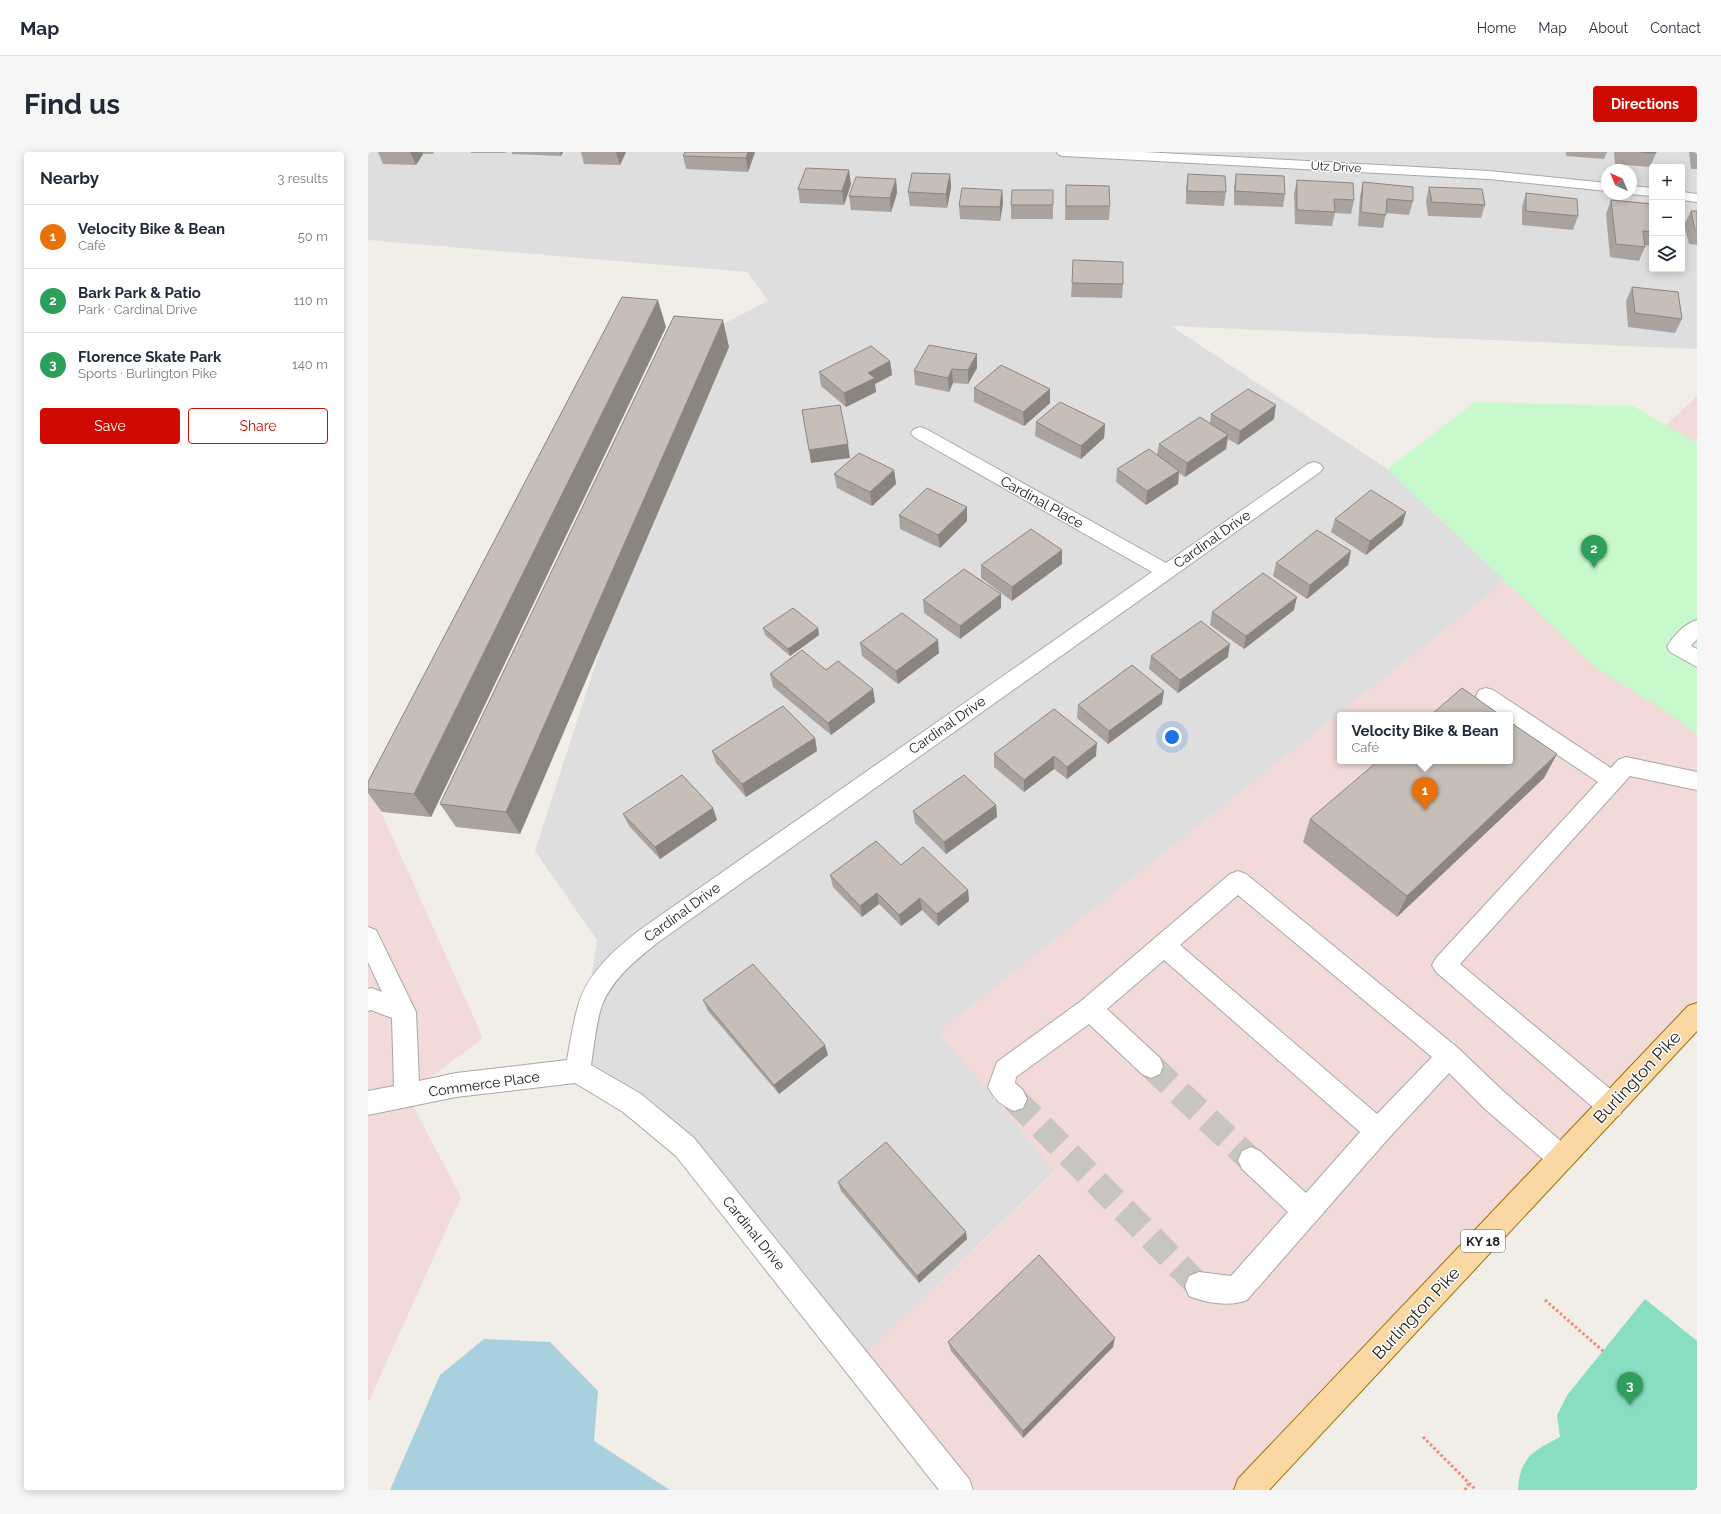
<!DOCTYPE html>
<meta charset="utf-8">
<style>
:root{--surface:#fff;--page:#f6f6f7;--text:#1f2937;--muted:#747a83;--line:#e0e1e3;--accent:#cf0a03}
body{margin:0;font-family:Raleway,sans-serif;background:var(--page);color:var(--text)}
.controls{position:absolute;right:12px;top:12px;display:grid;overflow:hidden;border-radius:4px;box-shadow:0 2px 10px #0003}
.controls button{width:36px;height:36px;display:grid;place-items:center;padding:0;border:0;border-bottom:1px solid var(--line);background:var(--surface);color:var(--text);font:20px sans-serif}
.compass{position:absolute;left:1233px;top:12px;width:36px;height:36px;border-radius:50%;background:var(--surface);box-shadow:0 2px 10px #0003;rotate:316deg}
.you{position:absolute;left:804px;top:585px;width:14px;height:14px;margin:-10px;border:3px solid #fff;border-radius:50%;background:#1a73e8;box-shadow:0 0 0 6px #1a73e833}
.badge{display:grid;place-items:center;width:26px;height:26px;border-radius:50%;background:var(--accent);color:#fff;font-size:13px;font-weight:700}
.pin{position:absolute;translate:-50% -33px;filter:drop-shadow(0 1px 2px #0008)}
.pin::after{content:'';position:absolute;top:21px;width:14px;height:12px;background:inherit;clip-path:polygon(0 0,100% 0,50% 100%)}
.popup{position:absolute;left:969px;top:560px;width:176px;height:52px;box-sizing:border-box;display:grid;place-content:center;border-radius:4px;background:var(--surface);filter:drop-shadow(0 1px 3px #0005);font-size:13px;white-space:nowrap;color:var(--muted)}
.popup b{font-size:15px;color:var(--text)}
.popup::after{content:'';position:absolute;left:50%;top:100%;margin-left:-8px;border:8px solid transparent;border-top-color:var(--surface)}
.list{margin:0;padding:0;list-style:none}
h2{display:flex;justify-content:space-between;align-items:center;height:52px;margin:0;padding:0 16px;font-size:17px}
h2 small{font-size:13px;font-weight:400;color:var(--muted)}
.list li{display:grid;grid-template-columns:26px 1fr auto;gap:12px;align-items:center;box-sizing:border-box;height:64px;padding:0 16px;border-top:1px solid var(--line)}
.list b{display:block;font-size:15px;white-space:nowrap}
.list p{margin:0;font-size:13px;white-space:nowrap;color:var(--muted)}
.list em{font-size:13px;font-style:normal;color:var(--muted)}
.actions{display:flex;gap:8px;padding:12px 16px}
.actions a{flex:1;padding:9px 0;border:1px solid var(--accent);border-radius:4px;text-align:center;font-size:14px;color:var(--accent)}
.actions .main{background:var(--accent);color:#fff}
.icon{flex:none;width:22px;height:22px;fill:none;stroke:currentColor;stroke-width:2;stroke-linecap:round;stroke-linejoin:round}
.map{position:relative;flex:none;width:1329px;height:1338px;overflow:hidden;border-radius:4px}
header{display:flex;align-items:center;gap:24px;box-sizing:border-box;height:56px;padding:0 20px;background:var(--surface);border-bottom:1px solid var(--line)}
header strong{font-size:19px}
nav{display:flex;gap:22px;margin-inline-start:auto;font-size:14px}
.intro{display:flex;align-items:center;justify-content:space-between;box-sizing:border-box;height:96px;padding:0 24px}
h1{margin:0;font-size:28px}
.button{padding:10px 18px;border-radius:4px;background:var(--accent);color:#fff;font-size:14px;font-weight:700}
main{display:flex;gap:24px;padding:0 24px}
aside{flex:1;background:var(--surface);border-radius:4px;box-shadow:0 2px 10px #0003}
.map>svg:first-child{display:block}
.residential{fill:#dfdede;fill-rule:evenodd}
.commercial{fill:#f1dad8;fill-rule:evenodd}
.park{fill:#c7f9cd}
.pitch{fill:#88dec0}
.water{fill:#a9d0de}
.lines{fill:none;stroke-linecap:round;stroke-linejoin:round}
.minor-tunnel{stroke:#c7c5c0;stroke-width:26;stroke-dasharray:26 13;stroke-linecap:butt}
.minor-casing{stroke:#a8a8a8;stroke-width:2}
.major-casing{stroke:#9c6f02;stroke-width:2}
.path{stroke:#f88572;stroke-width:3;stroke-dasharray:2.5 2.5;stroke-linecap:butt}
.minor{fill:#fff;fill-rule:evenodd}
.major{fill:#fbd8a3;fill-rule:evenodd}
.wall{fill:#aaa39d}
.shaded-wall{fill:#8b8580}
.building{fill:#c6beb7;stroke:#8b8580}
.labels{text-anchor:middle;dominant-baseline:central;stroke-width:3;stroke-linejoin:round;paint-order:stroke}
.far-street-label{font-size:12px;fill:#212121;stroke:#fff}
.shield{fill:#fff;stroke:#646464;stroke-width:1}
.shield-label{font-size:13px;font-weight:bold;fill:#212121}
.street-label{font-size:14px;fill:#212121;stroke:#fff}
.near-street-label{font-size:17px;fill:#212121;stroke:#fff}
</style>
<header>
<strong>Map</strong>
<nav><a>Home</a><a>Map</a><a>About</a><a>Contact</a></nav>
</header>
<div class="intro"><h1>Find us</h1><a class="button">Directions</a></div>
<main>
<aside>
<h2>Nearby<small>3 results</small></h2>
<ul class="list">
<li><span class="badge" style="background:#e8710a">1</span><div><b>Velocity Bike &amp; Bean</b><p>Café</p></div><em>50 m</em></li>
<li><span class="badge" style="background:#2e9e5b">2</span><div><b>Bark Park &amp; Patio</b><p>Park · Cardinal Drive</p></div><em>110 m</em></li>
<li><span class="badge" style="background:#2e9e5b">3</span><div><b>Florence Skate Park</b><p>Sports · Burlington Pike</p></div><em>140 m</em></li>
</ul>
<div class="actions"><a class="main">Save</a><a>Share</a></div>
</aside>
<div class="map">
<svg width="1329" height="1338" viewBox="0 0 1329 1338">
<rect width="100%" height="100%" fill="#f1eee8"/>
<path class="residential" d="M0,0H1329V197L803,174L1157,408L1118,445L571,880L687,1019L489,1210L317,995L209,919L229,788L167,699L334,183L400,149L379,120L0,88ZM1284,15H1314V117H1284ZM1239,18H1263V42H1239Z"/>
<g class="commercial">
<path d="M1329,244V862L883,1338H590L489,1210L687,1020L571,880L1118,445ZM972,563H1142V609H972Z"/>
<polygon points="0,631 115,886 39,943 93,1045 0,1251"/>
</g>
<polygon class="park" points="1107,250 1265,254 1329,291 1329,582 1297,559 1228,516 1019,317"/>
<path class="pitch" d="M1277,1147L1329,1189V1338H1150C1152,1305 1165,1299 1192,1285L1189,1263L1200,1242Z"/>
<polygon class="water" points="116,1187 182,1190 230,1239 226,1289 302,1338 22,1338 72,1223"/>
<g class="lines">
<g class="minor-tunnel">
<polyline points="783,914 883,1008"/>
<polyline points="646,947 831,1134"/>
</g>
<defs>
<g id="minor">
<polygon points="689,0 775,0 1121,19 1239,31 1239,39 1121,27 696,4 691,3"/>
<polygon points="1263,34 1284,36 1284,44 1261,42 1263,42"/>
<polygon points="1314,40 1329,42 1329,50 1314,48"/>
<path d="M552,275L558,277L798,411L940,312L946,310L952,312L955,316L952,320L289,791C268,808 245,826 234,853C228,870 226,895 223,913L273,942L326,986L601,1327L605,1338H571L308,1004L255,960L207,931L88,945L0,963V939L26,934L24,866L3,858L0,859V837L3,836L14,840L0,810V775L8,778L48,860L51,929L88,921L199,908C202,891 205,872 210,854C219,821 247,797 273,777L784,420L546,285L543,281L546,277Z"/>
<path d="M1329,468V487L1323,494L1329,497V515L1302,500L1299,495C1305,484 1317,471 1329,468Z"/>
<path d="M1118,536L1125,538L1243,616L1250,608L1258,605L1329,620V638L1262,624L1092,812L1252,945L1256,954L1252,963L1243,966L1234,963L1068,820L1064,813L1068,806L1230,630L1142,571V563C1129,563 1114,556 1108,544L1111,538Z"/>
<path d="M870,719L878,722L1090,896L1135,939L1202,997L1206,1006L1202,1015L1193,1019L1184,1015L1117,957L1081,921L1019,988L879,1148C862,1155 838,1151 821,1144L817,1134L821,1124L831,1120L863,1124L920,1060L874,1017L870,1008L874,999L883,995L892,999L938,1041L992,980L796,808L739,857L792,906L795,914L792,922L783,926L774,922L721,872L648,925L647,931L655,938L659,947L655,956L646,959C634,954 626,947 620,935L629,910L713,849L862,722ZM870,743L1064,905L1009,962L812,793Z"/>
</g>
<polygon id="major" points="1329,851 1329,879 901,1338 866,1338 870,1327 1320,854"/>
</defs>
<use href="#minor" class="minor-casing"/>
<use href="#major" class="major-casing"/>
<g class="path">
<polyline points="1177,1148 1235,1199"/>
<polyline points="1055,1285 1108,1338"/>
<polyline points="1097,1338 1101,1331"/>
</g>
<use href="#minor" class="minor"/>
<use href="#major" class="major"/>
</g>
<g class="wall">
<polygon points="10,0 66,0 65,2 55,2 48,13 15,12"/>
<rect x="103" y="0" width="35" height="1"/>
<polygon points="144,0 195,0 193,4 144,2"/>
<polygon points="213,0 258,0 252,13 216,12"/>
<polygon points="387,0 380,20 318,17 315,4"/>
<polygon points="1198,0 1239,0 1236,7 1198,4"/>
<polygon points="1246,0 1288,0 1288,1 1282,15 1247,12"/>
<polygon points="1321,0 1329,0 1329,17 1323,17"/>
<polygon points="582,22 583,36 579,56 542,54 540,40"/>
<polygon points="820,22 858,40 856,54 818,52 818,36"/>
<polygon points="868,22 917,42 915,55 866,53 866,36"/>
<polygon points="528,27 529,41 523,60 483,58 481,44"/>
<polygon points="929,28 986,48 983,62 967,61 964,74 927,72 926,42"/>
<polygon points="995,30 1045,49 1041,63 1018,61 1015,76 990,74 992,44"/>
<polygon points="483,32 476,53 432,51 430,37"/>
<polygon points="698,33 742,54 741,68 697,68"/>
<polygon points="1061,35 1117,53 1113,66 1060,64 1058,49"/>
<polygon points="634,38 635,51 632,69 592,67 591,54"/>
<polygon points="685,38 685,67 643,67 643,53"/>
<polygon points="1158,41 1210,64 1205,78 1154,73 1154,55"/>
<polygon points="1243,48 1284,52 1284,94 1276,93 1277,95 1271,109 1242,105 1238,62"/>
<polygon points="1323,59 1329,59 1329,93 1321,92 1316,73"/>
<polygon points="704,131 755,132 754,146 703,145"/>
<polygon points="1264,135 1314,167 1307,181 1260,175 1258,149"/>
<polygon points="298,175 63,665 14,660 0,641 0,630"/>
<polygon points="361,195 152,682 88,675 72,652"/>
<polygon points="609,202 609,216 600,232 585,231 581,240 547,233 546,219"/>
<polygon points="522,209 524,223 507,232 508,240 478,255 453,234 451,220"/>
<polygon points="606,236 682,237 682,251 656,274 606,250"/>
<polygon points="843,262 906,267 870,293 860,287 858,297 817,325 811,321 810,332 778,353 748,330 749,317 789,303 791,292 842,271"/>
<polygon points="668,270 737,272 736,286 713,307 667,284"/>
<polygon points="526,318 528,332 504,354 469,336 466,322"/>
<polygon points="1038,360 1034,373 998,403 963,380 967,367"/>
<polygon points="531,363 599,369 572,396 532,377"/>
<polygon points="694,398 694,412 644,449 613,426 613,413"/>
<polygon points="983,399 980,413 939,447 905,424 908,411"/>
<polygon points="555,448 633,456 592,487 556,461"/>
<polygon points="926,458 876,497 842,473 844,460"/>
<polygon points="395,476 450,476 451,483 422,504 397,483"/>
<polygon points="492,491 571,501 530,532 494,504"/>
<polygon points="783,504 860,505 810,541 781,517"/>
<polygon points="458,518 505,537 507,550 463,583 405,535 402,522"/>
<polygon points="794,552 740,592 709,566 710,553"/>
<polygon points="447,586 449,599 378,645 348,611 344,599"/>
<polygon points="626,602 728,604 699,627 686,617 656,640 626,615"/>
<polygon points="1176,626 1029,765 935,690 942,667"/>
<polygon points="628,653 629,665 578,702 547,671 545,659"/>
<polygon points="345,656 349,668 292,707 261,674 255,662"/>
<polygon points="533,713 600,738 601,749 570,774 554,758 533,774 511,752 494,765 465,735 462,723"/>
<polygon points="335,848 460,903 411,942 340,859"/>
<polygon points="470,1030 599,1087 551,1131 473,1039"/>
<polygon points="580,1190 745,1195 655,1286 583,1199"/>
</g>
<g class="shaded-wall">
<polygon points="42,0 54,0 55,2 48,13"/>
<polygon points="192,0 195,0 193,4"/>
<polygon points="248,0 258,0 252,13"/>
<polygon points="380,0 387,0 380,20 378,6"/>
<polygon points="481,18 483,32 476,53 474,39"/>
<polygon points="582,22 583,36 579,56 578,42"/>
<polygon points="528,27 529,41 523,60 522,46"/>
<polygon points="634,38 635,51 632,69 632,55"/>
<polygon points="290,148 298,175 63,665 46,642"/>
<polygon points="355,168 361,195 152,682 138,660"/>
<polygon points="609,202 609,216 600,232 600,218"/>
<polygon points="522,209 524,223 507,232 508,240 478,255 476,241 500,221"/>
<polygon points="584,217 585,231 581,240 580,226"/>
<polygon points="682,237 682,251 656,274 655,260"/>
<polygon points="908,253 906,267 870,293 872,279"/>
<polygon points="737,272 736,286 713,307 713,294"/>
<polygon points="860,283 858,297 817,325 819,311"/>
<polygon points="480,292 482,306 443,311 441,298"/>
<polygon points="526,318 528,332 504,354 502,340"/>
<polygon points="811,319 810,332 778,353 779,339"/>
<polygon points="599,355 599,369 572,396 570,383"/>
<polygon points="1038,360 1034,373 998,403 1002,389"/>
<polygon points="694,398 694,412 644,449 644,435"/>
<polygon points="983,399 980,413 939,447 942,433"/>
<polygon points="633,442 633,456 592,487 592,474"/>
<polygon points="929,445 926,458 876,497 878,484"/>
<polygon points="450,476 451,483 422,504 420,497"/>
<polygon points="570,488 571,501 530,532 528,519"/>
<polygon points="862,492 860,505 810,541 812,528"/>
<polygon points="505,537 507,550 463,583 460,571"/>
<polygon points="796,539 794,552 740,592 741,579"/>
<polygon points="447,586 449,599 378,645 374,632"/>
<polygon points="729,591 728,604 699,627 699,615"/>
<polygon points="1189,602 1176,626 1029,765 1039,744"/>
<polygon points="686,604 686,617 656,640 656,628"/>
<polygon points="628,653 629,665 578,702 576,690"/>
<polygon points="345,656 349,668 292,707 287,695"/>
<polygon points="600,738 601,749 570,774 569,762"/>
<polygon points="509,741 511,752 494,765 492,754"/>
<polygon points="552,746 554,758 533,774 531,763"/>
<polygon points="457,893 460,903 411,942 406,933"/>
<polygon points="598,1080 599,1087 551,1131 549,1124"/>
<polygon points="747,1186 745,1195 655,1286 655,1279"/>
</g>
<g class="building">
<polygon points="317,0 380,0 378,6 315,4"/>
<polygon points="1273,0 1288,0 1288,1"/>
<polygon points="438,16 481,18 474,39 430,37"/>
<polygon points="544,21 582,22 578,42 540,40"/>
<polygon points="820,22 857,24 858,40 819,39"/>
<polygon points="868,22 916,24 917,42 867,39"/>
<polygon points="488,25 528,27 522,46 481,44"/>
<polygon points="929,28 985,31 986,48 966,47 967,60 929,58"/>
<polygon points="995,30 1045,35 1045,49 1019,47 1018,63 993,60"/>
<polygon points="698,33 741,34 742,54 698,54"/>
<polygon points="1061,35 1114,37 1117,53 1064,50"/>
<polygon points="594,36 634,38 632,55 591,54"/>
<polygon points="644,38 685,38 685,53 643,53"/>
<polygon points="1158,41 1209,47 1210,64 1158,59"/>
<polygon points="1243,48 1284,52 1284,80 1275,79 1277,95 1248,92"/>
<polygon points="1323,59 1329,59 1329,78 1327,78"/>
<polygon points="705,108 755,110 755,132 704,131"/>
<polygon points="1264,135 1310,140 1314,167 1267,161"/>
<polygon points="254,145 290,148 46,642 0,637 0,630"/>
<polygon points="306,164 355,168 138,660 72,652"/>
<polygon points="561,193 609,202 600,218 584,217 580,226 546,219"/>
<polygon points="503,194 522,209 500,221 507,226 476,241 451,220"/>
<polygon points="633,213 682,237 655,260 606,236"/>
<polygon points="880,237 908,253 872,279 843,262"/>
<polygon points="692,250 737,272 713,294 668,270"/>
<polygon points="472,253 480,292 441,298 434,258"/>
<polygon points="832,265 860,283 819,311 791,292"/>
<polygon points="781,297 811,319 779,339 749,317"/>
<polygon points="491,301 526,318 502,340 466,322"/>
<polygon points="559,336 599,355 570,383 531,363"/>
<polygon points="1003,338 1038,360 1002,389 967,367"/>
<polygon points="663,377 694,398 644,435 613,413"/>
<polygon points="949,378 983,399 942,433 908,411"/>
<polygon points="596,417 633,442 592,474 555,448"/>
<polygon points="895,421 929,445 878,484 844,460"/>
<polygon points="425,456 450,476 420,497 395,476"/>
<polygon points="534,461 570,488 528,519 492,491"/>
<polygon points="833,469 862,492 812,528 783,504"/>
<polygon points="434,498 458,518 470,509 505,537 460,571 402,522"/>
<polygon points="764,513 796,539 741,579 710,553"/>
<polygon points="1094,536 1132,563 1063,563"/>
<polygon points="415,554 447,586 374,632 344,599"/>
<polygon points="686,557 729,591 699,615 686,604 656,628 626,602"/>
<polygon points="1142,570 1189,602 1039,744 942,667 1010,609 1142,609"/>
<polygon points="314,623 345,656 287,695 255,662"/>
<polygon points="596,623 628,653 576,690 545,659"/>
<polygon points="508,689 533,713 555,695 600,738 569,762 552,746 531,763 509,741 492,754 462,723"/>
<polygon points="385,812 457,893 406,933 335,848"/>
<polygon points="518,990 598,1080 549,1124 470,1030"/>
<polygon points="671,1103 747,1186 655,1279 580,1190"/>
</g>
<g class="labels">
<g class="far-street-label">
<text transform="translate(968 15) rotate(3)">Utz Drive</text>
</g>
<rect class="shield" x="1093" y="1078" width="44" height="22" rx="3"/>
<g class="shield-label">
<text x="1115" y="1089">KY 18</text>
</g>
<g class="street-label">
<text transform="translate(674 350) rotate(29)">Cardinal Place</text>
<text transform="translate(844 387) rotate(-35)">Cardinal Drive</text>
<text transform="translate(579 573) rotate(-35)">Cardinal Drive</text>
<text transform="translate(314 760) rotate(-36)">Cardinal Drive</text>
<text transform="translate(116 932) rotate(-8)">Commerce Place</text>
<text transform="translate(386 1081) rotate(51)">Cardinal Drive</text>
</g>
<g class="near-street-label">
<text transform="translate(1269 925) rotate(-47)">Burlington Pike</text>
<text transform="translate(1048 1161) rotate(-47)">Burlington Pike</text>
</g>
</g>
</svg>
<div class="controls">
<button>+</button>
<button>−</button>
<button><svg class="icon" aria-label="layers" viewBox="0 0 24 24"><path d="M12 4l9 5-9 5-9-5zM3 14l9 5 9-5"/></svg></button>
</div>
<svg class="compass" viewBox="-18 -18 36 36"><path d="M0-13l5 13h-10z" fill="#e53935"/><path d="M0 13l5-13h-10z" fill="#747a83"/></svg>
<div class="you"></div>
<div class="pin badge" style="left:1057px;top:658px;background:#e8710a">1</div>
<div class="popup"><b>Velocity Bike &amp; Bean</b>Café</div>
<div class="pin badge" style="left:1226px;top:416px;background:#2e9e5b">2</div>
<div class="pin badge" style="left:1262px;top:1253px;background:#2e9e5b">3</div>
</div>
</main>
